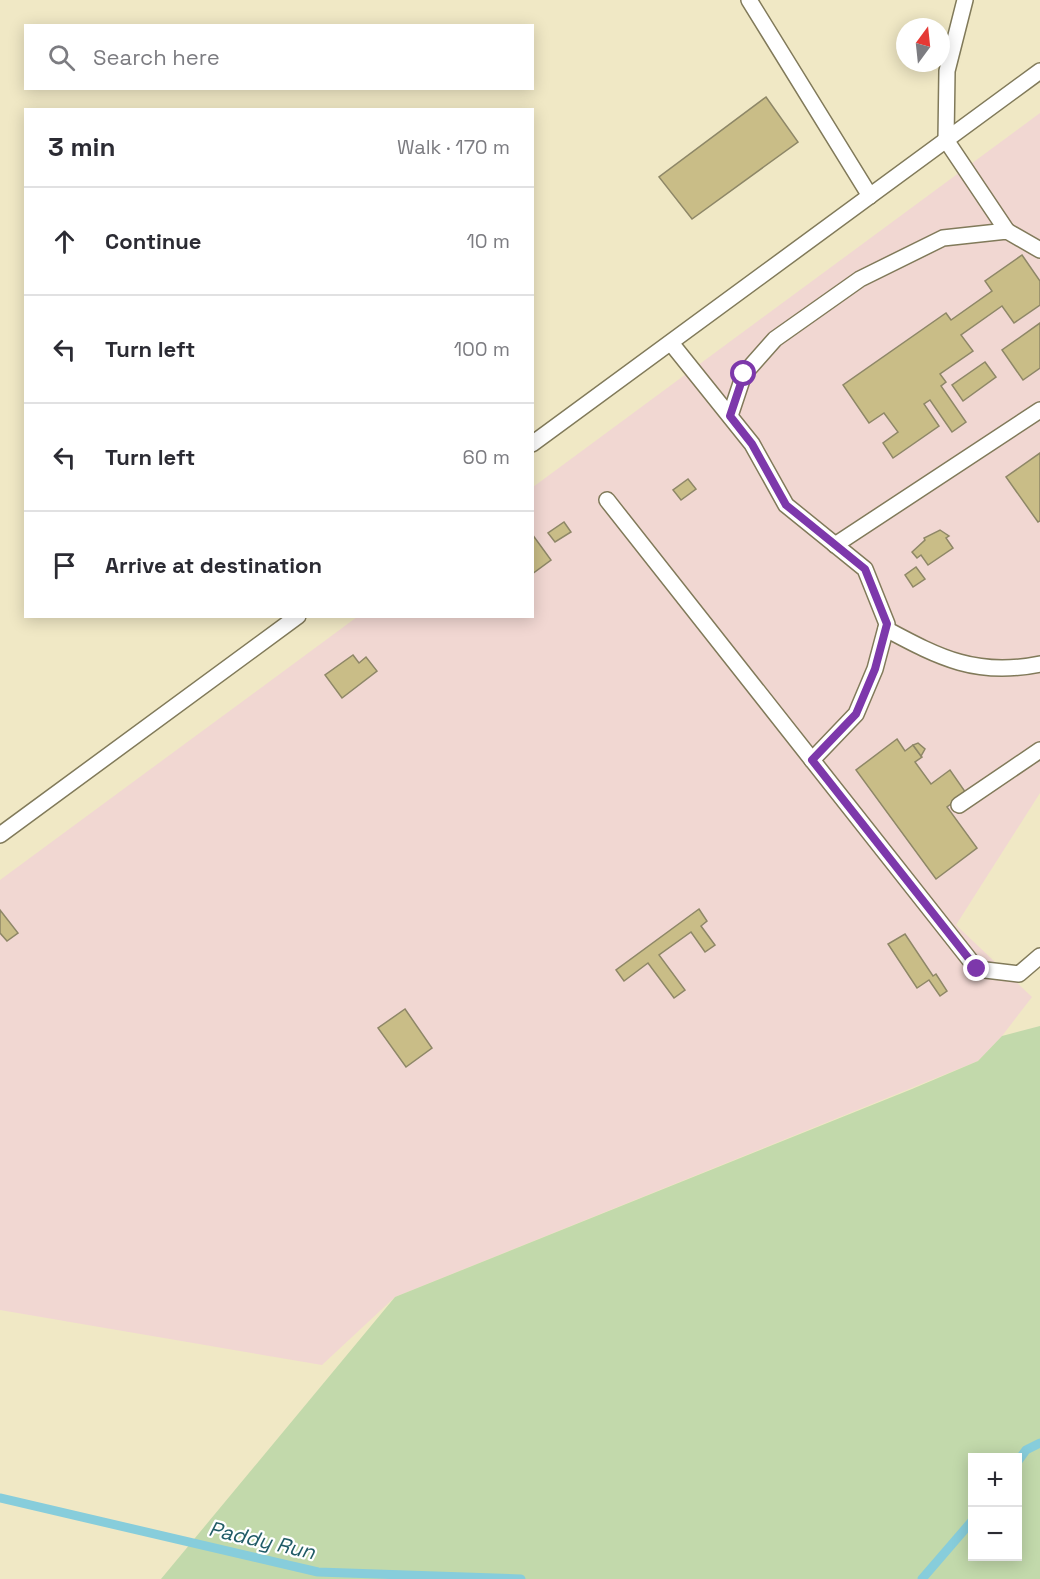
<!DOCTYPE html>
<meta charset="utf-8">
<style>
:root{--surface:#fff;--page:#f2f2f3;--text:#2b2b33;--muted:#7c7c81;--line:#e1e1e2}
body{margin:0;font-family:"Space Grotesk",sans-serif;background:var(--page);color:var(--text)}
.controls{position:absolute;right:18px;bottom:18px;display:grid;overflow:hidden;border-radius:0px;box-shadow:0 3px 15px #0003}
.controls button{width:54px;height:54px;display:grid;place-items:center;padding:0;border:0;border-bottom:2px solid var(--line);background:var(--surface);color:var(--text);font:30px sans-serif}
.compass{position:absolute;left:896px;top:18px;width:54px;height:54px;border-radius:50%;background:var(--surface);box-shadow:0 3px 15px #0003;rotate:15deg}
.stop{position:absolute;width:18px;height:18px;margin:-14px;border:4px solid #7d38ab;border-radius:50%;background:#fff}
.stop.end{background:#7d38ab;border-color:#fff;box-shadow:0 2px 6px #0008}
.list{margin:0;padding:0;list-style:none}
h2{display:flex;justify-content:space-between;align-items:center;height:78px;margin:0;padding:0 24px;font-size:26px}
h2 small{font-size:20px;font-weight:400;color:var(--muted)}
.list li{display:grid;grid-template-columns:39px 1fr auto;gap:18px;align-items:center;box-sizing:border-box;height:108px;padding:0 24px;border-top:2px solid var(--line)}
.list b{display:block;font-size:22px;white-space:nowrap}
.list em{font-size:20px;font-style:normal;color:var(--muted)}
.icon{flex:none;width:33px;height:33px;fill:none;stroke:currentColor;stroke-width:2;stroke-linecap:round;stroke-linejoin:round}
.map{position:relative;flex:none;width:1040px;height:1579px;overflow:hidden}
.search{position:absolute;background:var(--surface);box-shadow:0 3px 15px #0003;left:24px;top:24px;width:510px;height:66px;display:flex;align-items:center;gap:15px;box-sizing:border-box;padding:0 21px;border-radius:0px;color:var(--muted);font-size:22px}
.panel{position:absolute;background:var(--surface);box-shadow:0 3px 15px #0003;left:24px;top:108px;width:510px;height:510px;border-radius:0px}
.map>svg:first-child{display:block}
.industrial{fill:#f1d7d2}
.green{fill:#c2d9ab;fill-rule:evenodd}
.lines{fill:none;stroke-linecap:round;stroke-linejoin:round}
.stream{stroke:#87cddb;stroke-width:9}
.building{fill:#c9bd87;stroke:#8e8767;stroke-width:1.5}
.service-casing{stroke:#817a5a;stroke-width:18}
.service{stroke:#fff;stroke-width:15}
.route{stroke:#7d38ab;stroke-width:8}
.labels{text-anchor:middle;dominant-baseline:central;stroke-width:4.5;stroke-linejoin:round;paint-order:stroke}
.water-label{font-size:21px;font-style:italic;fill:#205b66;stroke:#fff}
</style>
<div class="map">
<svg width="1040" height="1579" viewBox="0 0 1040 1579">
<rect width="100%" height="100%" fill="#f0e8c5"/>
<polygon class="industrial" points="1040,113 1040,793 956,925 1032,997 1002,1036 978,1061 395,1297 322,1365 0,1310 0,880 357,617 532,616 533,487"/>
<path class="green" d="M1040,1026V1579H161L395,1297L912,1089L978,1061L1002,1036ZM972,1458H1018V1556H972Z"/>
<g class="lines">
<g class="stream">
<polyline points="1018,1461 1026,1450 1040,1443"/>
<polyline points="0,1498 318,1572 521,1579"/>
<polyline points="922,1579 972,1521"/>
</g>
</g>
<g class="building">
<polygon points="766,97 798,142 692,219 659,177"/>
<polygon points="1022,255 1040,281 1040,305 1014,323 1002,306 961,335 973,351 940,374 946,382 941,386 966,422 952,432 930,400 924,404 939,426 893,458 883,443 898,432 884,413 869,423 843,385 946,313 951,320 992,291 985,281"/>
<polygon points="1040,323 1040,368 1023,380 1002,350"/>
<polygon points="985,362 996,377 963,401 952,385"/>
<polygon points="1040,453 1040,521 1038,522 1006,477"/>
<polygon points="688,479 696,489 681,500 673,490"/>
<polygon points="564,522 571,532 555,542 548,533"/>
<polygon points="940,530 949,536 946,538 953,548 928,565 921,555 917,558 912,552 925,540 924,538"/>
<polygon points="532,534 551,560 532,574"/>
<polygon points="916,567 925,579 913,587 905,575"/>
<polygon points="353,655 359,663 366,657 377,671 342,698 325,675"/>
<polygon points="897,739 905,751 913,745 922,757 915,762 931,784 950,770 966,793 947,807 977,848 936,879 856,770"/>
<polygon points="918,743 925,749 921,756 913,745"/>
<polygon points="699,909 707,921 701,926 715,945 705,952 691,932 659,955 685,990 674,998 648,963 624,981 616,970"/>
<polygon points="0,910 18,933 7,941 0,933"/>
<polygon points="905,934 933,976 936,974 947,991 940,996 929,980 917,988 888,944"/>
<polygon points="405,1009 432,1048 406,1067 378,1028"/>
</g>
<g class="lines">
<defs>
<g id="service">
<polyline points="749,0 870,196"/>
<polyline points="965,0 947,71 946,140 1007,231"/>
<polyline points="671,343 752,444 786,505 865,569 887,624 875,669 856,714 812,760"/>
<polyline points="730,416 744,374 775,339 860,279 943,238 1007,231 1040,250"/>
<polyline points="532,444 1040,71"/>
<polyline points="607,500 977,969 1019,974 1040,956"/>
<polyline points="835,545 1040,410"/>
<path d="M886,629C940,658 977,677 1040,664"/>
<polyline points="959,805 1040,750"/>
<polyline points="0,835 298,616"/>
</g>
</defs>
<use href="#service" class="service-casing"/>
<use href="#service" class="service"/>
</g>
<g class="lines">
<polyline class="route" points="744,374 730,416 752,444 786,505 865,569 887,624 875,669 856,714 812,760 977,969"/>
</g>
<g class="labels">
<g class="water-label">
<text transform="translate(262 1540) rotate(13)">Paddy Run</text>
</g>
</g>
</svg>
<div class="controls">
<button>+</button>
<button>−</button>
</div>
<svg class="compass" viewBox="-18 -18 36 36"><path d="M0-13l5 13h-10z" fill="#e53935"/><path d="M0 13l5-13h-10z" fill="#7c7c81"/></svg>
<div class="stop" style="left:744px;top:374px"></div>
<div class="stop end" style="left:977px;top:969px"></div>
<div class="search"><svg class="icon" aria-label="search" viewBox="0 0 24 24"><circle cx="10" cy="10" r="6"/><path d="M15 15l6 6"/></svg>Search here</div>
<section class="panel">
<h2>3 min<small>Walk · 170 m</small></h2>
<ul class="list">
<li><svg class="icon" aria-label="ahead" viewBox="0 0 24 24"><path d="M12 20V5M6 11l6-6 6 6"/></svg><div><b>Continue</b></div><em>10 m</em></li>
<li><svg class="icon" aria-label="left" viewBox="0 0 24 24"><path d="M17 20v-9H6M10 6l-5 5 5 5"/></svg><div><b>Turn left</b></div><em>100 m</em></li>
<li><svg class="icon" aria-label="left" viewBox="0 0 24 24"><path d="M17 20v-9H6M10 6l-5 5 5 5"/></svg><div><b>Turn left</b></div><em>60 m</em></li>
<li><svg class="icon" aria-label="arrive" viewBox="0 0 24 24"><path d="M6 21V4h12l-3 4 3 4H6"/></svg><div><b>Arrive at destination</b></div></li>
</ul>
</section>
</div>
